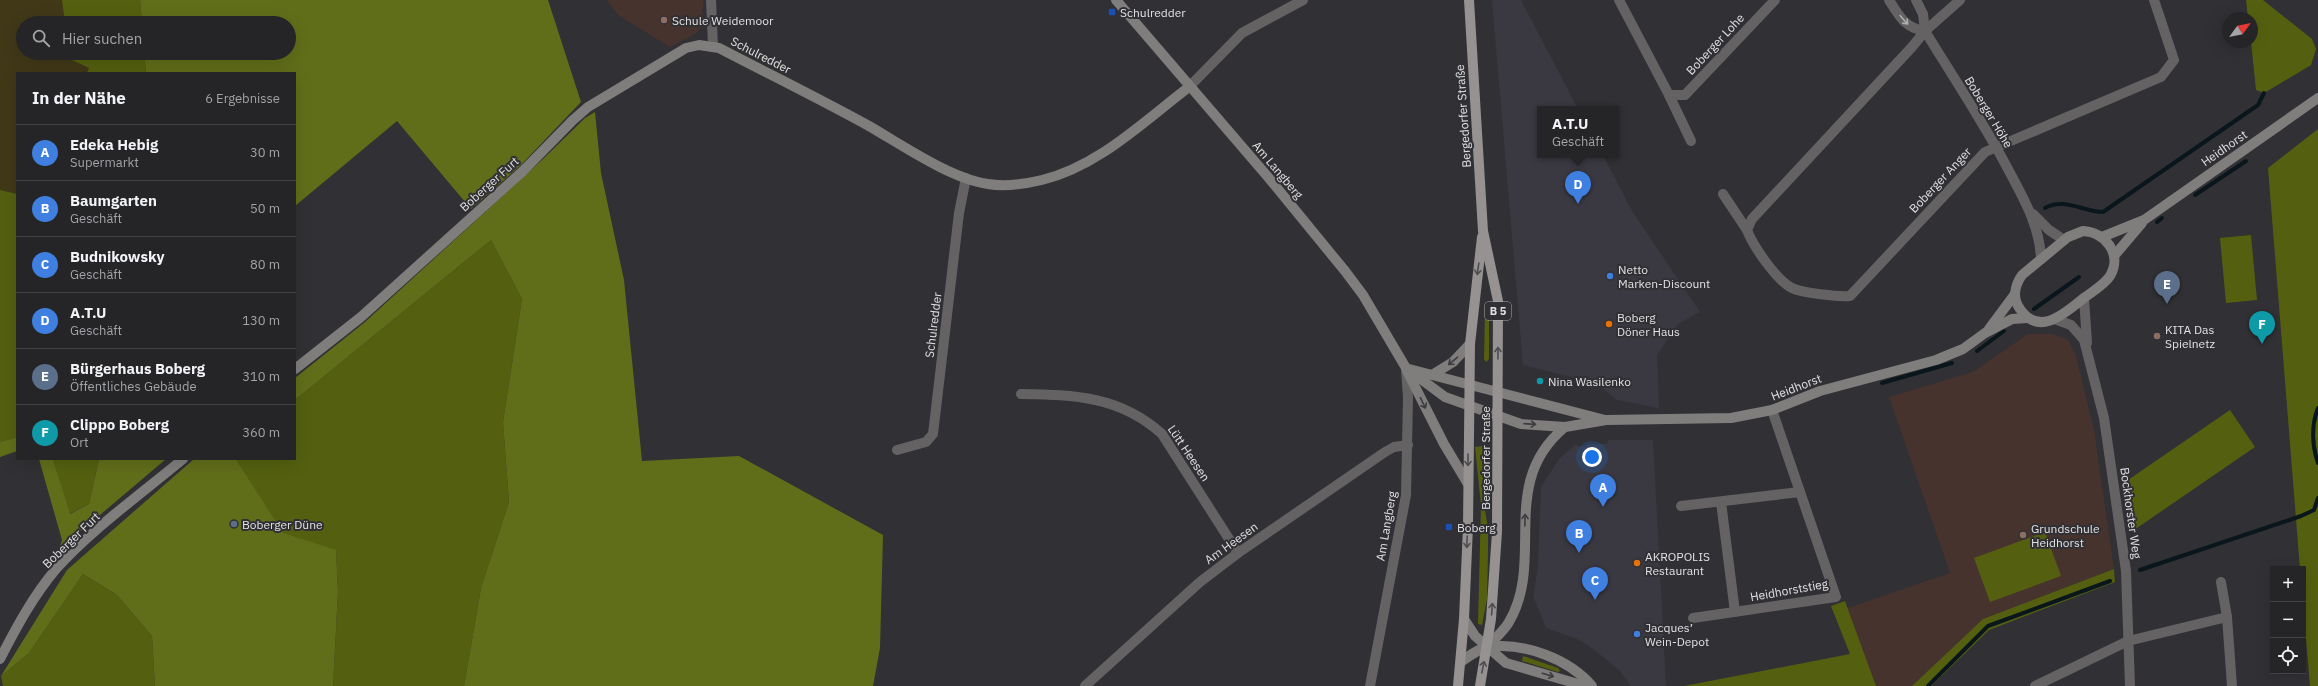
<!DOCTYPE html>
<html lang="de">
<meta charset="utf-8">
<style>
:root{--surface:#252427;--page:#313033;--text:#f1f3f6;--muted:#a3a4a7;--line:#424144;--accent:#db2777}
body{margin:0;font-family:"IBM Plex Sans",sans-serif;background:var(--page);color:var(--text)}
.controls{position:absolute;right:12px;bottom:12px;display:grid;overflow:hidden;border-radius:0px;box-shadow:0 4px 16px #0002}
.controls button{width:36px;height:36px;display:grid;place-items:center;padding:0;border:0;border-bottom:1px solid var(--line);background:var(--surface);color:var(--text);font:20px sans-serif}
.compass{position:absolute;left:2222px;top:12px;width:36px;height:36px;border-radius:50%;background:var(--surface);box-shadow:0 4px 16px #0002;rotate:57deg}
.you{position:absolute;left:1592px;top:457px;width:14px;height:14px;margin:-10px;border:3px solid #fff;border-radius:50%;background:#1a73e8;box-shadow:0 0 0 6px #1a73e833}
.badge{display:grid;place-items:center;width:26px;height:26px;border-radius:50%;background:var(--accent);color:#fff;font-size:13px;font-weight:700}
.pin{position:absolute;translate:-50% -33px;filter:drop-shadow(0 1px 2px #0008)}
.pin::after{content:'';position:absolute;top:21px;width:14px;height:12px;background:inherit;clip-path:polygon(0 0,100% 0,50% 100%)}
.popup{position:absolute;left:1537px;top:106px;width:82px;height:52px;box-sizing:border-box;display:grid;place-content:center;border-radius:0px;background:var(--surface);filter:drop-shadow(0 1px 3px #0005);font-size:13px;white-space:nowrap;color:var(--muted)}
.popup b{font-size:15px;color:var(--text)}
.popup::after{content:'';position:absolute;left:50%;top:100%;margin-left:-8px;border:8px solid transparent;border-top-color:var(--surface)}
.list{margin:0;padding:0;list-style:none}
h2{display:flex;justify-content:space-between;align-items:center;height:52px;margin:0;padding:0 16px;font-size:17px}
h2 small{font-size:13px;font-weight:400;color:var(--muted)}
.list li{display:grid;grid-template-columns:26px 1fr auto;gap:12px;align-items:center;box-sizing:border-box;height:56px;padding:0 16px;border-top:1px solid var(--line)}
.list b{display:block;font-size:15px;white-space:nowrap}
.list p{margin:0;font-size:13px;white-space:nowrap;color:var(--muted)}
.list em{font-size:13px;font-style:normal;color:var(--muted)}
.icon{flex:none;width:22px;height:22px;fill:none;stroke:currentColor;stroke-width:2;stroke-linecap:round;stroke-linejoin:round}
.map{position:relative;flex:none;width:2318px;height:686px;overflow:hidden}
.search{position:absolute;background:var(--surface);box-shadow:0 4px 16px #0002;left:16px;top:16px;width:280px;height:44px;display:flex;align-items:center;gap:10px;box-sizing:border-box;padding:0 14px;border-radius:22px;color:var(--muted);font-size:15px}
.panel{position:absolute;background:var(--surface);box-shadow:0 4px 16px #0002;left:16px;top:72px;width:280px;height:388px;border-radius:0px}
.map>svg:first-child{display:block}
.built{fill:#3a3942}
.education{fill:#47332d}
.green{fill:#546010}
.forest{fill:#616e19}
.sand{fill:#413818}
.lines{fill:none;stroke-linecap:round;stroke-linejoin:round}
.stream{stroke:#09171c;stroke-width:4}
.street{stroke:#646262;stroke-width:10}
.secondary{stroke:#807d7d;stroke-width:10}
.primary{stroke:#969292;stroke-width:10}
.oneway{stroke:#afaeaf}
.oneway2{stroke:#4f4d50}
.oneway3{stroke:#3d3c3f}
.transit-dot{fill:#1a4fb4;stroke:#313034;stroke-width:1.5}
.education-dot{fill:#8d6e63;stroke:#313034;stroke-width:1.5}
.shop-dot{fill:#3f7fe0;stroke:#313034;stroke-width:1.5}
.food-dot{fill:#e8710a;stroke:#313034;stroke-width:1.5}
.culture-dot{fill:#0f9aa8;stroke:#313034;stroke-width:1.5}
.service-dot{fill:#5c6f8a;stroke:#313034;stroke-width:1.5}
.labels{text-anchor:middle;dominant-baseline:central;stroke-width:4;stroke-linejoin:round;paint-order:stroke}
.shield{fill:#313034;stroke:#acacae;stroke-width:1}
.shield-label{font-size:11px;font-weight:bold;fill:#e1e1e3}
.poi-label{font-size:12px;fill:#e1e1e3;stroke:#313034;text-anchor:start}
.street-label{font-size:12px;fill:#e1e1e3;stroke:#313034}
</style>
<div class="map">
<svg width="2318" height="686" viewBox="0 0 2318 686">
<rect width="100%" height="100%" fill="#313034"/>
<g class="built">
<polygon points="1492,0 1521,0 1578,109 1540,109 1540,155 1603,155 1632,211 1700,312 1678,324 1657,355 1659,408 1617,400 1596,383 1523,365"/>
<polygon points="1609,440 1653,440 1666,686 1631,686 1619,670 1592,648 1577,639 1546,628 1533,596 1538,568 1541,487 1559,459 1576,444 1579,447 1589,444 1607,444"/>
</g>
<g class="education">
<polygon points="607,0 703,0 702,26 695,34 670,47 618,15"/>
<polygon points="2028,334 2053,334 2068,340 2076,356 2094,430 2114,569 1983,619 1912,686 1876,686 1848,608 1950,573 1889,397 1973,372"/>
</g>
<g class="green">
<polygon points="0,0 140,0 142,23 23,23 23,53 144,53 146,73 17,73 17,437 0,442"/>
<polygon points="2246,0 2263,0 2312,39 2316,49 2311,65 2264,93 2256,90 2251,42 2252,18 2248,18"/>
<polygon points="2318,129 2318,686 2310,686 2303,604 2303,569 2300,569 2268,168"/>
<polygon points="2251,235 2257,300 2226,303 2220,238"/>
<polygon points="491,240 522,299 503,422 509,502 481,588 464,686 333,686 338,591 336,551 283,534 236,459 295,459 295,400"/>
<polygon points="1487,306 1489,312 1489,359 1486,362 1484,359 1485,310"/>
<polygon points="2230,410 2255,447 2134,530 2128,480"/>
<polygon points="1483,446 1483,499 1488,528 1488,552 1487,599 1482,625 1478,624 1481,505 1475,447"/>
<polygon points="53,459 99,459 89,504 69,514"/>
<polygon points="2045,532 2061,576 1990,602 1974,558"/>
<polygon points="2114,569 2115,582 1989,630 1931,686 1912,686 1983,619"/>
<polygon points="83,574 117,595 152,636 155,686 3,686 1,676 29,653"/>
<polygon points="1845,601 1876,686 1684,686 1850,654 1831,606"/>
<polygon points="1523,656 1558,668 1560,671 1558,672 1522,661"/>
</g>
<g class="forest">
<polygon points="140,0 548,0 581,102 521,165 471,209 397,121 295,206 295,73 146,73 144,53 289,53 289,23 142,23"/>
<polygon points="595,112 601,173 624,280 642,461 739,456 883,535 880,648 873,686 464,686 481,588 509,502 503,422 522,299 491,240 295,400 295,378 365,322 543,159 585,118"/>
<polygon points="17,437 17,451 0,457 0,442"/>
<polygon points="39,459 53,459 70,514 89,504 99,459 166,459 68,542 56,560 62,540"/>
<polygon points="194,459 236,459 283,533 336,550 338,591 333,686 155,686 152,636 117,595 83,574 29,653 1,676 67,570"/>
</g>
<polygon class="sand" points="0,0 62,0 65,23 23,23 23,53 71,53 72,60 89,68 87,73 17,73 17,194 0,190"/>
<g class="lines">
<g class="stream">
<polyline points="2195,195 2246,161"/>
<path d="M2045,208C2064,197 2084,212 2103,212L2258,105L2264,93"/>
<polyline points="2157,222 2162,218"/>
<polyline points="2034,309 2079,277"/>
<polyline points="1977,351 2004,331"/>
<polyline points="1882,383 1952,363"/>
<path d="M2318,408C2311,425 2312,446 2318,463"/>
<polyline points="2140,570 2301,516 2314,510 2318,498"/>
<polyline points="1928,686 1988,626 2110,581"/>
</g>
<g class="street">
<polyline points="711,0 713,46"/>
<polyline points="1619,0 1669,95 1685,95 1775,0"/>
<path d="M1889,0C1899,16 1905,28 1925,31"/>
<path d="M1916,0L1923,14L1925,31C1953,77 1984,123 2009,171C2024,199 2040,227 2041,259"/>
<path d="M1960,0L1925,31L1912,47L1752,219L1747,230C1753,246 1777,281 1792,288C1802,293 1839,297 1850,296L1985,152L2161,77L2174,60L2154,0"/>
<polyline points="1189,87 1242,33 1303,0"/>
<polyline points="1669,95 1691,141"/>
<polyline points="1723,194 1747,230"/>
<polyline points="2033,214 2049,230 2064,240"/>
<polyline points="2084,298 2087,343"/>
<polyline points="2057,320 2071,325 2084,340 2104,418 2126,571 2130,686"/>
<path d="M1021,394C1075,395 1120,396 1162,434L1238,553"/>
<polyline points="897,450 926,442 933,434 959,213 966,178"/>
<polyline points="1721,502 1735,612"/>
<polyline points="1681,506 1800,492"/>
<polyline points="2221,582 2227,617 2232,686"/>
<polyline points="1693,618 1836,597 1772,410"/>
<polyline points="1085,686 1200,582 1238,553 1385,452 1394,447 1408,445"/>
<polyline points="1370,686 1406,495 1408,397 1406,370"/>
<polyline points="2035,686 2128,641 2227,617"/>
</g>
<g class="secondary">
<polyline points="1116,0 1268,177 1345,271 1363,295 1406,368 1445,397 1521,424 1565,427 1606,420 1731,418 1772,410 1820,391 1936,360 1963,349 1985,333 2012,319 2028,318"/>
<path d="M2083,231C2105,232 2123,254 2110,276C2104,285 2093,291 2084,298C2066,312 2040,338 2020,309C2012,298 2015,285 2022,275L2068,237Z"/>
<polyline points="2102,237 2144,220 2318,98"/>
<polyline points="2114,256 2142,223"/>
<polyline points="1989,329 2015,294"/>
<path d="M295,369L361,317L523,171L573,120L588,107L686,48L699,45L719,48C769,74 820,99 869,126C902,145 951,179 988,184C1005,187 1025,184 1042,180C1099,166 1144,121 1189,87"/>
<polyline points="1409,369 1605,420"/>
<polyline points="1407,371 1444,444 1468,484"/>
<polyline points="1432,375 1453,362 1470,344"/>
<polyline points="1464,619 1475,636 1506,663 1585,686"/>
<path d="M1487,647C1494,639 1504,631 1509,622C1546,559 1497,483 1565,427"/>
<path d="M0,659C16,628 33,596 56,569C92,529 141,494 183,459"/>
<path d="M1461,662C1469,656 1478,649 1488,647C1524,642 1569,659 1592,686"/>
</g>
<g class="primary">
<polyline points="1469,0 1483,231 1498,301 1497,532 1491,619 1480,686"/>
<polyline points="1458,686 1464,619 1468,526 1470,344 1482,237"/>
</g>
</g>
<defs><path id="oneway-shaft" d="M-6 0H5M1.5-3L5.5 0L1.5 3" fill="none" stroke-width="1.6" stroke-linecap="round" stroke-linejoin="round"/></defs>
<use class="oneway" href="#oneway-shaft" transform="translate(1904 20) rotate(48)"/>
<g class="oneway2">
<use href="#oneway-shaft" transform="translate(1478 269) rotate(98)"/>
<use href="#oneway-shaft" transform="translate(1498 353) rotate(-90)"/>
<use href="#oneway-shaft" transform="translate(1468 460) rotate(90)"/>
<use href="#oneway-shaft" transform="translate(1467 542) rotate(92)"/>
<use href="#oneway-shaft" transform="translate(1492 609) rotate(-86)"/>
<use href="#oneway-shaft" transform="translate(1483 667) rotate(-79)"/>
</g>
<g class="oneway3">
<use href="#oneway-shaft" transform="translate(1453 361) rotate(140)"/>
<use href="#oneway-shaft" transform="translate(1423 403) rotate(64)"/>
<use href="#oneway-shaft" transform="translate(1530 424) rotate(4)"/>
<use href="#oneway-shaft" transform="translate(1525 520) rotate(-89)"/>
<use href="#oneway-shaft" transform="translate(1548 675) rotate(16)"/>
</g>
<g class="transit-dot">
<rect x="1108" y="8" width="8" height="8" rx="2"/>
<rect x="1445" y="523" width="8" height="8" rx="2"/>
</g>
<g class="education-dot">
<circle cx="664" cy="20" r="4"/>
<circle cx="2157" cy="336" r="4"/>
<circle cx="2023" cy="535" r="4"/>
</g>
<g class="shop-dot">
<circle cx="1610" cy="276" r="4"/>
<circle cx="1637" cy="634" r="4"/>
</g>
<g class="food-dot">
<circle cx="1609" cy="324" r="4"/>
<circle cx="1637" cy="563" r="4"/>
</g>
<circle class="culture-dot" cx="1540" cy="381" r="4"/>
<circle class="service-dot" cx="234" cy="524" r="4"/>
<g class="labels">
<rect class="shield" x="1485" y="302" width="26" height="18" rx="3"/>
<g class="shield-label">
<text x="1498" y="311">B 5</text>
</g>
<g class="poi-label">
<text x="1120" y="12">Schulredder</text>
<text x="672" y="20">Schule Weidemoor</text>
<text x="1618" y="269">Netto<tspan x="1618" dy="14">Marken-Discount</tspan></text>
<text x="1617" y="317">Boberg<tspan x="1617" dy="14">Döner Haus</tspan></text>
<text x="2165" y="329">KITA Das<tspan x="2165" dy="14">Spielnetz</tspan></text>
<text x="1548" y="381">Nina Wasilenko</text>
<text x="242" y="524">Boberger Düne</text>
<text x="1457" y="527">Boberg</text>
<text x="2031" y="528">Grundschule<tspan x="2031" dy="14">Heidhorst</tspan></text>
<text x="1645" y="556">AKROPOLIS<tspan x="1645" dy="14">Restaurant</tspan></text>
<text x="1645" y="627">Jacques’<tspan x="1645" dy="14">Wein-Depot</tspan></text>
</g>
<g class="street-label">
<text transform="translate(1715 44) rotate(-47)">Boberger Lohe</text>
<text transform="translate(761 55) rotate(27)">Schulredder</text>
<text transform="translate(1989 112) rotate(59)">Boberger Höhe</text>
<text transform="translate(1463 116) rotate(-94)">Bergedorfer Straße</text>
<text transform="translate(2224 148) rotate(-35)">Heidhorst</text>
<text transform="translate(1278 170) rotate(50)">Am Langberg</text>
<text transform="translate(1940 180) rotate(-47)">Boberger Anger</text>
<text transform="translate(489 184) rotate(-42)">Boberger Furt</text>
<text transform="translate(933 325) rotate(-83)">Schulredder</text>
<text transform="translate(1796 387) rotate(-21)">Heidhorst</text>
<text transform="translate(1189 453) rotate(56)">Lütt Heesen</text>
<text transform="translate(1485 458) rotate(-90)">Bergedorfer Straße</text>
<text transform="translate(2131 513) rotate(82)">Bockhorster Weg</text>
<text transform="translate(1386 526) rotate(-80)">Am Langberg</text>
<text transform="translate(71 540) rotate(-44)">Boberger Furt</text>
<text transform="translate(1231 543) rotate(-36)">Am Heesen</text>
<text transform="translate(1789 590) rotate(-10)">Heidhorststieg</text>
</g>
</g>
</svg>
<div class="controls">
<button>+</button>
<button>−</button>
<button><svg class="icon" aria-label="locate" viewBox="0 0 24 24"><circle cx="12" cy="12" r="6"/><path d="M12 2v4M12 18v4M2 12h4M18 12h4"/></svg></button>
</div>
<svg class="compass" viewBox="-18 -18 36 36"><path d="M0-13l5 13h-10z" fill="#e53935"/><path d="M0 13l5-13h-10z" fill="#a3a4a7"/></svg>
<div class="you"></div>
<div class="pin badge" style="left:1603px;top:507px;background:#3f7fe0">A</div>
<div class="pin badge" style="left:1579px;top:553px;background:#3f7fe0">B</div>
<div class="pin badge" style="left:1595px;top:600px;background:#3f7fe0">C</div>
<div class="pin badge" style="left:1578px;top:204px;background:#3f7fe0">D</div>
<div class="popup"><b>A.T.U</b>Geschäft</div>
<div class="pin badge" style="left:2167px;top:304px;background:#5c6f8a">E</div>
<div class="pin badge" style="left:2262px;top:344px;background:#0f9aa8">F</div>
<div class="search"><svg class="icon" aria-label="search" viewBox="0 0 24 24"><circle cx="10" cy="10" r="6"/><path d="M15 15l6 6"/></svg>Hier suchen</div>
<section class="panel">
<h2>In der Nähe<small>6 Ergebnisse</small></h2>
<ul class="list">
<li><span class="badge" style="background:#3f7fe0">A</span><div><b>Edeka Hebig</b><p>Supermarkt</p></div><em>30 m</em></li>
<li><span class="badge" style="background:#3f7fe0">B</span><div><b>Baumgarten</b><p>Geschäft</p></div><em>50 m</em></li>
<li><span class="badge" style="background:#3f7fe0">C</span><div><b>Budnikowsky</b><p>Geschäft</p></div><em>80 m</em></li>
<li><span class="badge" style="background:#3f7fe0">D</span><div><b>A.T.U</b><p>Geschäft</p></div><em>130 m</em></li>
<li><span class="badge" style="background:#5c6f8a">E</span><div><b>Bürgerhaus Boberg</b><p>Öffentliches Gebäude</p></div><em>310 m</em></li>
<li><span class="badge" style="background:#0f9aa8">F</span><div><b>Clippo Boberg</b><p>Ort</p></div><em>360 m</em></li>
</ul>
</section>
</div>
